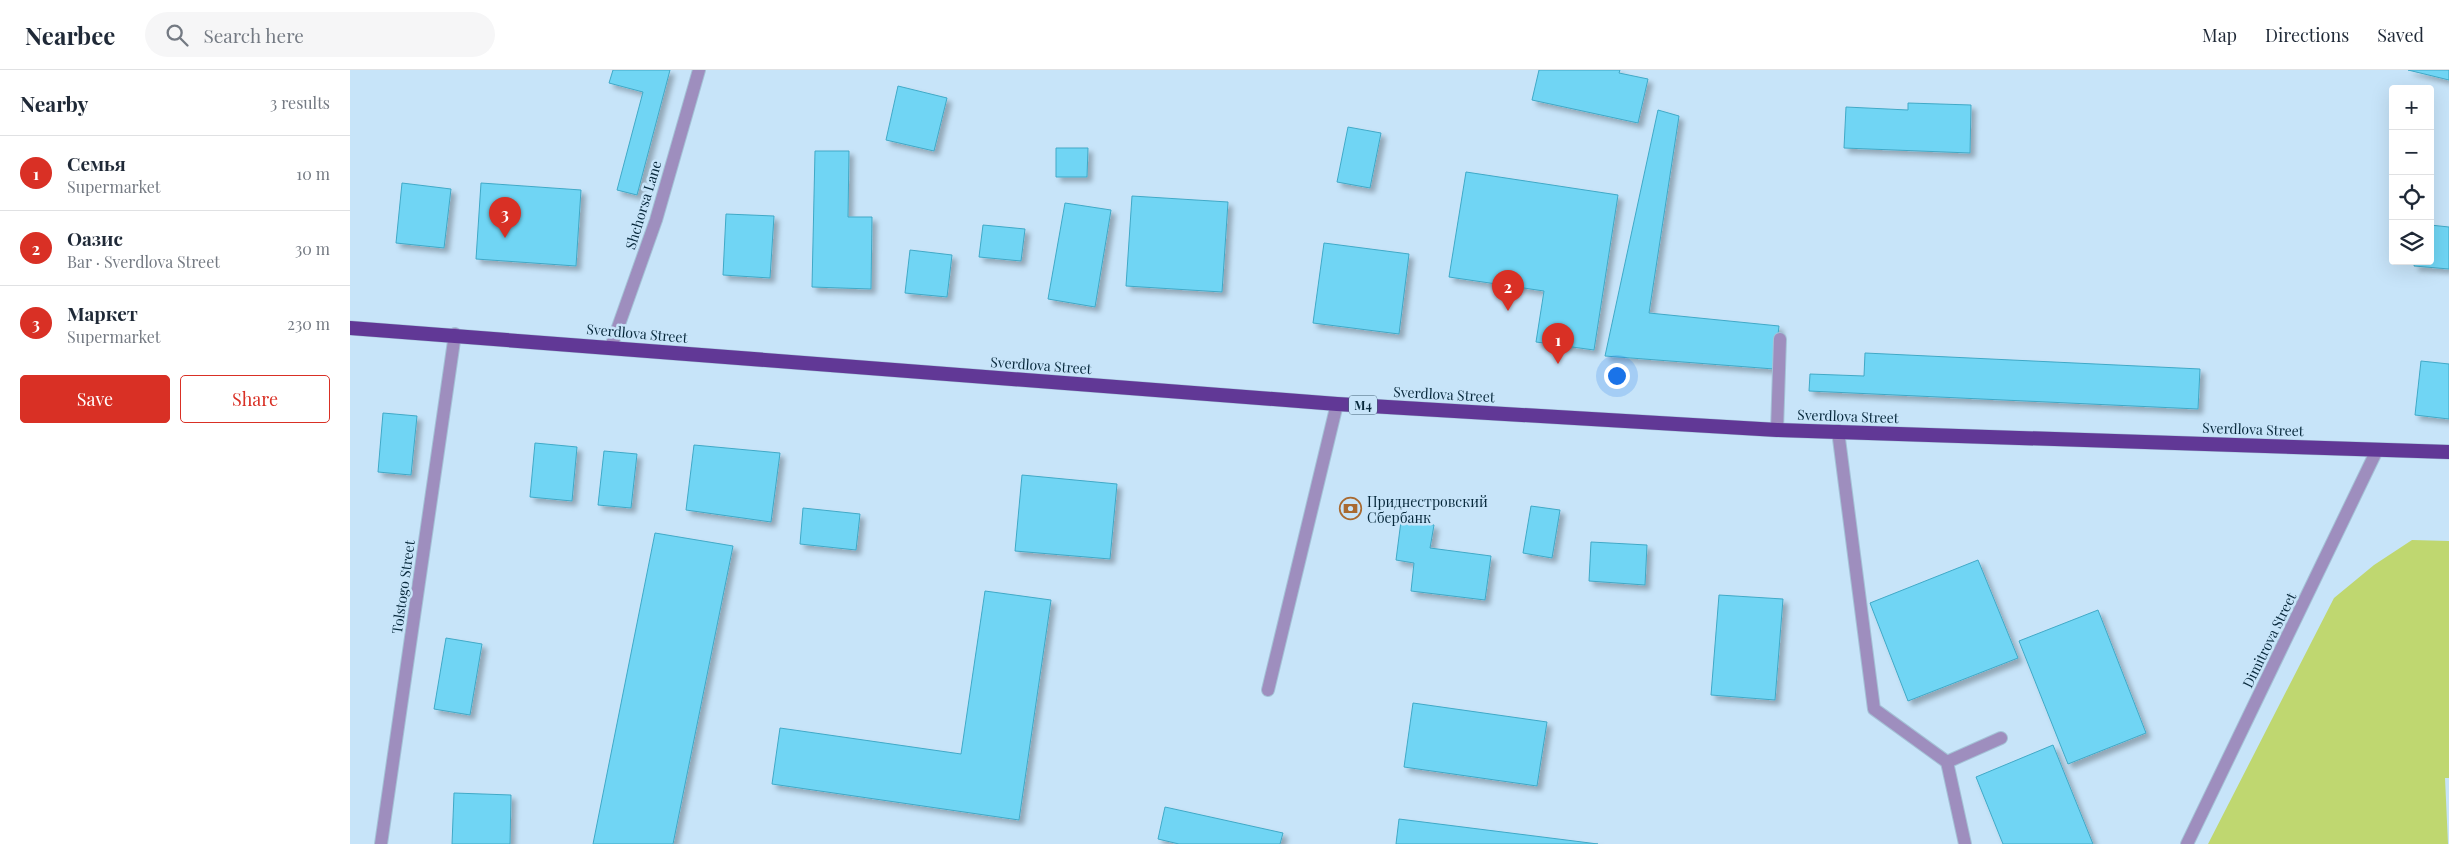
<!DOCTYPE html>
<meta charset="utf-8">
<style>
:root{--surface:#fff;--page:#f6f6f7;--text:#1f2937;--muted:#747a83;--line:#e0e1e3;--accent:#d93025}
body{margin:0;font-family:"Playfair Display",serif;background:var(--page);color:var(--text)}
.controls{position:absolute;right:15px;top:15px;display:grid;overflow:hidden;border-radius:5px;box-shadow:0 5px 20px #0002}
.controls button{width:45px;height:45px;display:grid;place-items:center;padding:0;border:0;border-bottom:1px solid var(--line);background:var(--surface);color:var(--text);font:25px sans-serif}
.you{position:absolute;left:1266px;top:305px;width:18px;height:18px;margin:-12px;border:4px solid #fff;border-radius:50%;background:#1a73e8;box-shadow:0 0 0 8px #1a73e833}
.badge{display:grid;place-items:center;width:32px;height:32px;border-radius:50%;background:var(--accent);color:#fff;font-size:16px;font-weight:700}
.pin{position:absolute;translate:-50% -41px;filter:drop-shadow(0 1px 2px #0008)}
.pin::after{content:'';position:absolute;top:26px;width:18px;height:15px;background:inherit;clip-path:polygon(0 0,100% 0,50% 100%)}
.list{margin:0;padding:0;list-style:none}
h2{display:flex;justify-content:space-between;align-items:center;height:65px;margin:0;padding:0 20px;font-size:21px}
h2 small{font-size:16px;font-weight:400;color:var(--muted)}
.list li{display:grid;grid-template-columns:32px 1fr auto;gap:15px;align-items:center;box-sizing:border-box;height:75px;padding:0 20px;border-top:1px solid var(--line)}
.list b{display:block;font-size:19px;white-space:nowrap}
.list p{margin:0;font-size:16px;white-space:nowrap;color:var(--muted)}
.list em{font-size:16px;font-style:normal;color:var(--muted)}
.actions{display:flex;gap:10px;padding:15px 20px}
.actions a{flex:1;padding:11px 0;border:1px solid var(--accent);border-radius:5px;text-align:center;font-size:18px;color:var(--accent)}
.actions .main{background:var(--accent);color:#fff}
.icon{flex:none;width:28px;height:28px;fill:none;stroke:currentColor;stroke-width:2;stroke-linecap:round;stroke-linejoin:round}
.map{position:relative;flex:none;width:2099px;height:774px;overflow:hidden}
header{display:flex;align-items:center;gap:30px;box-sizing:border-box;height:70px;padding:0 25px;background:var(--surface);border-bottom:1px solid var(--line)}
header strong{font-size:24px}
nav{display:flex;gap:28px;margin-inline-start:auto;font-size:18px}
.search{width:350px;height:45px;background:var(--page);display:flex;align-items:center;gap:12px;box-sizing:border-box;padding:0 18px;border-radius:28px;color:var(--muted);font-size:19px}
main{display:flex}
aside{flex:1;background:var(--surface)}
.map>svg:first-child{display:block}
.green{fill:#bfd770}
.building{fill:#70d5f4;stroke:#40a9c7;filter:url(#shadow)}
.lines{fill:none;stroke-linecap:round;stroke-linejoin:round}
.service-casing{stroke:#a4c2d7;stroke-width:14}
.minor-casing{stroke:#a4c2d7;stroke-width:14}
.trunk-casing{stroke:#a4c2d7;stroke-width:15}
.service{stroke:#9e8ebe;stroke-width:12}
.minor{stroke:#9e8ebe;stroke-width:12}
.trunk{stroke:#613896;stroke-width:14}
.labels{text-anchor:middle;dominant-baseline:central;stroke-width:5;stroke-linejoin:round;paint-order:stroke}
.shield{fill:#c7e4f9;stroke:#416074;stroke-width:1}
.shield-label{font-size:12px;font-weight:bold;fill:#07283b}
.street-label{font-size:14px;fill:#07283b;stroke:#c7e4f9}
.poi-label{font-size:14px;fill:#07283b;stroke:#c7e4f9;text-anchor:start}
</style>
<header>
<strong>Nearbee</strong>
<div class="search"><svg class="icon" aria-label="search" viewBox="0 0 24 24"><circle cx="10" cy="10" r="6"/><path d="M15 15l6 6"/></svg>Search here</div>
<nav><a>Map</a><a>Directions</a><a>Saved</a></nav>
</header>
<main>
<aside>
<h2>Nearby<small>3 results</small></h2>
<ul class="list">
<li><span class="badge">1</span><div><b>Семья</b><p>Supermarket</p></div><em>10 m</em></li>
<li><span class="badge">2</span><div><b>Оазис</b><p>Bar · Sverdlova Street</p></div><em>30 m</em></li>
<li><span class="badge">3</span><div><b>Маркет</b><p>Supermarket</p></div><em>230 m</em></li>
</ul>
<div class="actions"><a class="main">Save</a><a>Share</a></div>
</aside>
<div class="map">
<svg width="2099" height="774" viewBox="0 0 2099 774">
<defs>
<filter id="shadow"><feDropShadow dx="4.5" dy="4.5" stdDeviation="2.5" flood-color="#0004"/></filter>
</defs>
<rect width="100%" height="100%" fill="#c7e4f9"/>
<polygon class="green" points="2062,470 2099,471 2099,708 2095,708 2098,774 1858,774 1984,528 2024,495"/>
<g class="building">
<polygon points="263,0 320,0 287,125 267,120 293,22 259,13"/>
<polygon points="1189,0 1270,0 1269,3 1298,9 1288,53 1182,30"/>
<polygon points="2058,0 2099,0 2099,10"/>
<polygon points="548,16 597,28 584,81 536,70"/>
<polygon points="1558,33 1621,35 1620,83 1494,78 1496,37 1558,40"/>
<polygon points="1308,40 1329,46 1299,243 1429,256 1424,299 1255,286"/>
<polygon points="998,57 1031,63 1020,118 987,112"/>
<polygon points="706,78 738,78 737,107 706,107"/>
<polygon points="465,81 499,81 498,147 522,147 521,219 462,217"/>
<polygon points="1116,102 1268,125 1244,280 1186,272 1194,221 1099,207"/>
<polygon points="52,113 101,119 94,178 46,173"/>
<polygon points="131,113 231,120 226,196 126,189"/>
<polygon points="782,126 878,132 872,222 776,216"/>
<polygon points="715,133 761,140 745,237 698,229"/>
<polygon points="376,144 424,146 420,208 373,205"/>
<polygon points="633,155 675,159 671,191 629,187"/>
<polygon points="2080,155 2099,157 2099,199 2064,196 2065,191 2080,191"/>
<polygon points="974,173 1059,184 1049,264 963,253"/>
<polygon points="560,180 602,185 597,227 555,223"/>
<polygon points="1515,283 1850,299 1848,339 1459,321 1460,304 1514,306"/>
<polygon points="2071,291 2099,294 2099,349 2065,345"/>
<polygon points="33,343 67,346 61,405 28,402"/>
<polygon points="185,373 227,377 222,431 180,427"/>
<polygon points="344,375 430,383 421,452 336,440"/>
<polygon points="254,381 287,384 281,438 248,435"/>
<polygon points="672,405 767,414 760,489 665,481"/>
<polygon points="1181,436 1210,440 1202,488 1173,483"/>
<polygon points="453,438 510,444 506,480 450,474"/>
<polygon points="1051,451 1084,455 1080,478 1141,486 1135,530 1061,521 1064,493 1046,490"/>
<polygon points="305,463 383,476 323,774 243,774"/>
<polygon points="1241,472 1297,475 1295,515 1239,511"/>
<polygon points="1628,490 1668,588 1558,631 1520,533"/>
<polygon points="635,521 701,530 669,750 422,714 430,658 611,684"/>
<polygon points="1369,525 1433,529 1425,630 1361,625"/>
<polygon points="1748,540 1796,663 1718,694 1669,571"/>
<polygon points="96,568 132,574 120,645 84,639"/>
<polygon points="1063,633 1197,652 1187,716 1054,697"/>
<polygon points="1703,675 1743,774 1653,774 1626,707"/>
<polygon points="104,723 161,725 160,774 102,774"/>
<polygon points="815,737 933,763 930,774 829,774 808,769"/>
<polygon points="1049,749 1248,774 1046,774"/>
</g>
<g class="lines">
<defs>
<g id="service">
<polyline points="1427,360 1430,269"/>
<polyline points="1488,361 1524,639 1597,692 1651,668"/>
<polyline points="918,620 987,334"/>
<polyline points="1597,692 1615,774"/>
</g>
<g id="minor">
<polyline points="261,277 306,150 349,0"/>
<polyline points="31,774 105,264"/>
<polyline points="1837,774 2027,380"/>
</g>
<polyline id="trunk" points="0,258 987,334 1427,360 2099,382"/>
</defs>
<use href="#service" class="service-casing"/>
<use href="#minor" class="minor-casing"/>
<use href="#trunk" class="trunk-casing"/>
<use href="#service" class="service"/>
<use href="#minor" class="minor"/>
<use href="#trunk" class="trunk"/>
</g>
<defs>
<symbol id="bank-ring" viewBox="-11 -11 22 22"><circle r="9.5" fill="#c7e4f9" stroke="#a96a31" stroke-width="1.5"/><path d="M-6-4H6V4H-6ZM0-2.3a2.3 2.3 0 1 0 0 4.6a2.3 2.3 0 1 0 0-4.6Z" fill="#a96a31"/></symbol>
</defs>
<g fill-rule="evenodd">
<use href="#bank-ring" x="988" y="426" width="25" height="25"/>
</g>
<g class="labels">
<rect class="shield" x="999" y="325.5" width="28" height="19" rx="4"/>
<g class="shield-label">
<text x="1013" y="335">M4</text>
</g>
<g class="street-label">
<text transform="translate(293 135) rotate(-73)">Shchorsa Lane</text>
<text transform="translate(287 263) rotate(5)">Sverdlova Street</text>
<text transform="translate(691 295) rotate(4)">Sverdlova Street</text>
<text transform="translate(1094 324) rotate(3)">Sverdlova Street</text>
<text transform="translate(1498 346) rotate(2)">Sverdlova Street</text>
<text transform="translate(1903 359) rotate(2)">Sverdlova Street</text>
<text transform="translate(53 517) rotate(-82)">Tolstogo Street</text>
<text transform="translate(1919 570) rotate(-64)">Dimitrova Street</text>
</g>
<g class="poi-label">
<text x="1017" y="431">Приднестровский<tspan x="1017" dy="16">Сбербанк</tspan></text>
</g>
</g>
</svg>
<div class="controls">
<button>+</button>
<button>−</button>
<button><svg class="icon" aria-label="locate" viewBox="0 0 24 24"><circle cx="12" cy="12" r="6"/><path d="M12 2v4M12 18v4M2 12h4M18 12h4"/></svg></button>
<button><svg class="icon" aria-label="layers" viewBox="0 0 24 24"><path d="M12 4l9 5-9 5-9-5zM3 14l9 5 9-5"/></svg></button>
</div>
<div class="you"></div>
<div class="pin badge" style="left:1208px;top:294px">1</div>
<div class="pin badge" style="left:1158px;top:241px">2</div>
<div class="pin badge" style="left:155px;top:168px">3</div>
</div>
</main>
